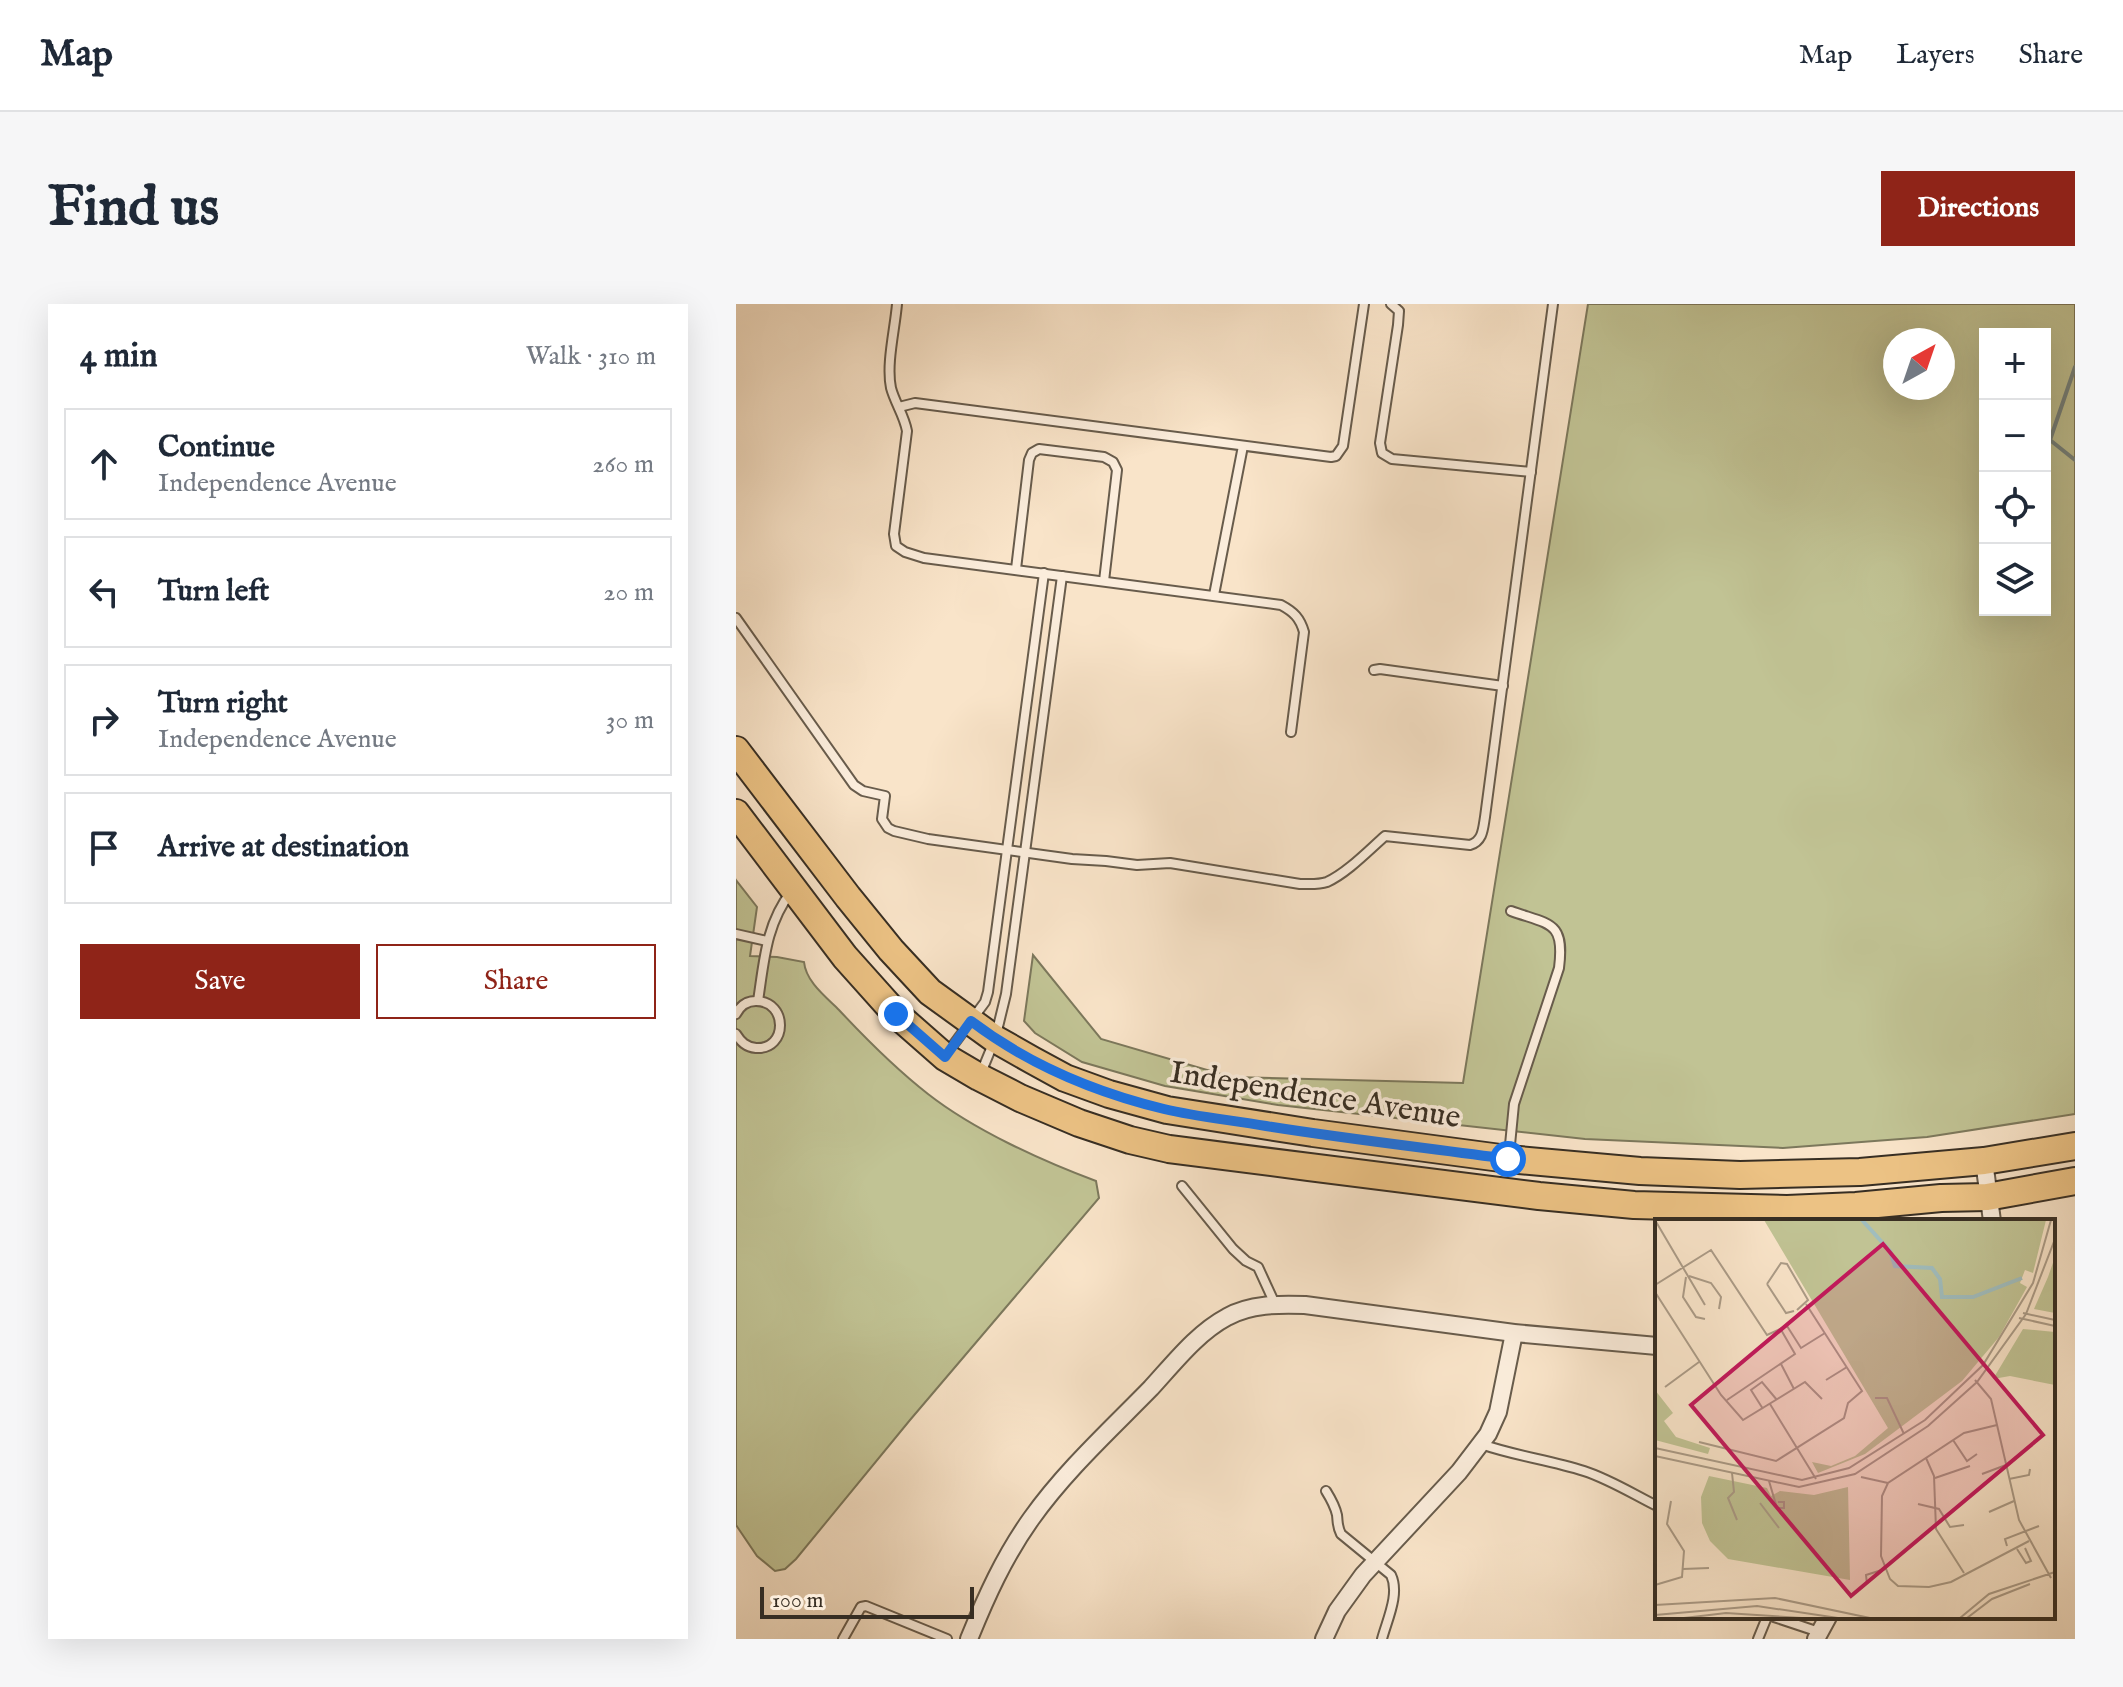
<!DOCTYPE html>
<meta charset="utf-8">
<style>
:root{--surface:#fff;--page:#f6f6f7;--text:#1f2937;--muted:#747a83;--line:#e0e1e3;--accent:#8f2418}
body{margin:0;font-family:"IM FELL English",serif;background:var(--page);color:var(--text)}
.controls{position:absolute;right:24px;top:24px;display:grid;overflow:hidden;border-radius:0px;box-shadow:0 8px 32px #0002}
.controls button{width:72px;height:72px;display:grid;place-items:center;padding:0;border:0;border-bottom:2px solid var(--line);background:var(--surface);color:var(--text);font:40px sans-serif}
.compass{position:absolute;left:1147px;top:24px;width:72px;height:72px;border-radius:50%;background:var(--surface);box-shadow:0 8px 32px #0002;rotate:40deg}
.scale{position:absolute;left:24px;bottom:20px;width:214px;box-sizing:border-box;padding-left:8px;border:4px solid #372e23;border-top:0;font-size:22px;line-height:28px;white-space:nowrap;color:#372e23;-webkit-text-stroke:6px #fbeddc;paint-order:stroke}
.stop{position:absolute;width:24px;height:24px;margin:-18px;border:6px solid #1a73e8;border-radius:50%;background:#fff}
.stop.end{background:#1a73e8;border-color:#fff;box-shadow:0 2px 8px #0008}
.list{margin:0;padding:0;list-style:none}
h2{display:flex;justify-content:space-between;align-items:center;height:104px;margin:0;padding:0 32px;font-size:34px}
h2 small{font-size:26px;font-weight:400;color:var(--muted)}
.list li{display:grid;grid-template-columns:52px 1fr auto;gap:24px;align-items:center;box-sizing:border-box;height:112px;margin:0 16px 16px;padding:0 16px;border:2px solid var(--line);border-radius:0px}
.list b{display:block;font-size:30px;white-space:nowrap}
.list p{margin:0;font-size:26px;white-space:nowrap;color:var(--muted)}
.list em{font-size:26px;font-style:normal;color:var(--muted)}
.actions{display:flex;gap:16px;padding:24px 32px}
.actions a{flex:1;padding:18px 0;border:2px solid var(--accent);border-radius:0px;text-align:center;font-size:28px;color:var(--accent)}
.actions .main{background:var(--accent);color:#fff}
.icon{flex:none;width:44px;height:44px;fill:none;stroke:currentColor;stroke-width:2;stroke-linecap:round;stroke-linejoin:round}
.map{position:relative;flex:none;width:1339px;height:1335px;overflow:hidden;border-radius:0px}
header{display:flex;align-items:center;gap:48px;box-sizing:border-box;height:112px;padding:0 40px;background:var(--surface);border-bottom:2px solid var(--line)}
header strong{font-size:38px}
nav{display:flex;gap:44px;margin-inline-start:auto;font-size:28px}
.intro{display:flex;align-items:center;justify-content:space-between;box-sizing:border-box;height:192px;padding:0 48px}
h1{margin:0;font-size:56px}
.button{padding:20px 36px;border-radius:0px;background:var(--accent);color:#fff;font-size:28px;font-weight:700}
main{display:flex;gap:48px;padding:0 48px}
aside{flex:1;background:var(--surface);border-radius:0px;box-shadow:0 8px 32px #0002}
.map>svg:first-child{display:block}
.green{fill:#c1c394;stroke:#7c785c;stroke-width:2;fill-rule:evenodd}
.lines{fill:none;stroke-linecap:round;stroke-linejoin:round}
.stream{stroke:#768480;stroke-width:4}
.service-casing{stroke:#685c4c;stroke-width:12}
.minor-casing{stroke:#685c4c;stroke-width:20}
.primary-casing{stroke:#372e23;stroke-width:30}
.service{stroke:#fbeddc;stroke-width:8}
.minor{stroke:#fbeddc;stroke-width:16}
.primary{stroke:#ecc284;stroke-width:26}
.route{stroke:#1a73e8;stroke-width:10}
.labels{text-anchor:middle;dominant-baseline:central;stroke-width:7;stroke-linejoin:round;paint-order:stroke}
.street-label{font-size:32px;fill:#372e23;stroke:#fbeddc}
.inset-river{fill:none;stroke:#a0bdbe;stroke-width:4}
.inset-road{fill:none;stroke:#ab9b87;stroke-width:2}
.view{fill:#c2185b;fill-opacity:0.15;stroke:#c2185b;stroke-width:4}
.inset-edge{fill:none;stroke:#372e23;stroke-width:4}
</style>
<header>
<strong>Map</strong>
<nav><a>Map</a><a>Layers</a><a>Share</a></nav>
</header>
<div class="intro"><h1>Find us</h1><a class="button">Directions</a></div>
<main>
<aside>
<h2>4 min<small>Walk · 310 m</small></h2>
<ul class="list">
<li><svg class="icon" aria-label="ahead" viewBox="0 0 24 24"><path d="M12 20V5M6 11l6-6 6 6"/></svg><div><b>Continue</b><p>Independence Avenue</p></div><em>260 m</em></li>
<li><svg class="icon" aria-label="left" viewBox="0 0 24 24"><path d="M17 20v-9H6M10 6l-5 5 5 5"/></svg><div><b>Turn left</b></div><em>20 m</em></li>
<li><svg class="icon" aria-label="right" viewBox="0 0 24 24"><path d="M7 20v-9h11M14 6l5 5-5 5"/></svg><div><b>Turn right</b><p>Independence Avenue</p></div><em>30 m</em></li>
<li><svg class="icon" aria-label="arrive" viewBox="0 0 24 24"><path d="M6 21V4h12l-3 4 3 4H6"/></svg><div><b>Arrive at destination</b></div></li>
</ul>
<div class="actions"><a class="main">Save</a><a>Share</a></div>
</aside>
<div class="map">
<svg width="1339" height="1335" viewBox="0 0 1339 1335">
<rect width="100%" height="100%" fill="#f9e4c9"/>
<filter id="stains"><feTurbulence type="fractalNoise" baseFrequency=".0025" numOctaves="4"/><feColorMatrix values="0 0 0 0 .2 0 0 0 0 .09 0 0 0 0 .02 0 0 0 .5 -.17"/></filter>
<radialGradient id="worn" r=".72"><stop offset=".6" stop-color="#630" stop-opacity="0"/><stop offset="1" stop-color="#630" stop-opacity=".3"/></radialGradient>
<g class="green">
<path d="M852,0H1339V810L1191,833L1047,844L849,835L542,801L429,782L346,758L299,729L288,717L297,651L365,735L495,773L727,779ZM1249,30H1309V306H1249ZM1159,36H1207V84H1159Z"/>
<path d="M0,576L21,603L14,652L41,653L68,658C70,678 90,693 103,706C131,736 160,765 192,790C238,826 306,857 360,877L363,894L174,1116L60,1255L49,1265L39,1267L21,1252L0,1221Z"/>
</g>
<g class="lines">
<polyline class="stream" points="1339,63 1314,136 1339,156"/>
<defs>
<g id="service">
<path d="M161,0C159,25 150,60 155,84C159,99 168,111 171,127L158,230L160,242L169,248L188,254L545,301C558,308 564,314 568,328L555,428"/>
<polyline points="655,0 663,7 662,21 644,139 646,149 656,155 795,168"/>
<polyline points="163,103 179,99 595,153 600,152 607,142 628,0"/>
<polyline points="280,265 293,156 296,149 303,145 368,153 377,158 381,166 368,277"/>
<polyline points="478,291 507,142"/>
<path d="M0,314L118,481L127,487L149,492L146,515L152,524L158,527L192,535L336,555L370,557L401,561L434,559L564,580C573,580 582,581 591,578C611,569 633,546 649,532L734,541C747,537 747,525 749,513L817,0"/>
<polyline points="638,366 644,365 767,382"/>
<polyline points="0,630 31,637"/>
<path d="M22,697C28,658 30,620 55,588"/>
<path d="M0,710C4,702 11,697 20,697C52,697 52,746 20,744C10,743 5,738 0,730"/>
<polyline points="212,748 249,698 252,688 308,269"/>
<polyline points="245,769 259,735 270,690 326,272"/>
<path d="M773,851L778,800L823,664C829,617 814,621 775,607"/>
<polyline points="446,882 497,945 510,957 522,963 539,1000"/>
<path d="M745,1140C779,1152 814,1156 848,1167C873,1175 897,1190 921,1202"/>
<path d="M590,1187C595,1195 599,1202 601,1211C602,1219 601,1222 605,1230L655,1271C664,1290 651,1316 646,1335"/>
<polyline points="1038,1313 1083,1328"/>
<polyline points="107,1335 125,1303 130,1302 211,1335"/>
<polyline points="1022,1335 1031,1313"/>
</g>
<g id="minor">
<polyline points="1248,857 1256,917"/>
<path d="M233,1335C250,1293 268,1253 295,1215C329,1167 374,1126 415,1084C438,1059 461,1029 491,1013C514,1000 543,1000 569,1001L778,1029L921,1042"/>
<polyline points="588,1335 601,1307 627,1271 723,1168 752,1130 762,1108 778,1029"/>
<polyline points="1080,1335 1092,1313"/>
</g>
<g id="primary">
<polyline points="0,446 112,593 155,646 194,688 259,735 296,756 329,774 373,790 431,806 577,829 772,855 904,867 1004,871 1124,868 1248,857 1339,842"/>
<polyline points="0,509 109,653 160,710 209,753 243,773 284,794 343,819 394,836 433,845 573,863 803,892 898,901 1051,905 1120,902 1205,894 1251,893 1339,877"/>
</g>
</defs>
<use href="#service" class="service-casing"/>
<use href="#minor" class="minor-casing"/>
<use href="#primary" class="primary-casing"/>
<use href="#service" class="service"/>
<use href="#minor" class="minor"/>
<use href="#primary" class="primary"/>
</g>
<g class="lines">
<path class="route" d="M160,710L209,753L235,717C293,761 358,788 428,805C461,813 496,816 530,822C611,835 692,844 772,855"/>
</g>
<g class="labels">
<g class="street-label">
<text transform="translate(579 792) rotate(9)">Independence Avenue</text>
</g>
</g>
<g transform="translate(919 915)">
<rect width="400" height="400" fill="#f9e4c9"/>
<path d="M109,1H391L378,54L370,51L365,64L372,68L344,118L307,162L210,235L163,254L157,243L176,247L200,237L233,209ZM400,38V94L379,90L393,58ZM368,110L400,113V166L355,157L338,160ZM0,171L18,194L9,202L21,218L55,229L53,235L0,221ZM54,257L112,269L116,277L125,272L159,276L193,268L195,361L73,340L55,322L47,304L46,278Z" fill="#c1c394"/>
<path class="inset-river" d="M207,1L235,32L240,47L277,49L285,60L287,78H318L367,59"/>
<path class="inset-road" d="M0,1L50,86M34,57L56,64L66,78L64,90M31,58L28,78L41,98L50,100M112,65L126,44L132,45L153,81L142,91M112,65L131,94L139,92M0,66L56,31L112,116L132,107L146,129L170,114M0,73L66,176L88,201L150,163L167,180M368,94L400,101M364,99L400,107M126,145L139,170M171,161L192,148M320,161L336,180L364,301L396,359M10,168L44,143M220,179H232L249,215M72,181L140,135L125,109M115,185L161,260M108,190L96,171L107,163L122,181M342,206L309,214L233,264L227,277L226,337L235,360L243,367L274,368L296,363L374,322M298,221L312,242L322,235M44,223L121,242L189,199L193,184L207,172L151,85M0,229L147,261L194,249L270,201L328,146L378,64L396,1M0,237L144,268L200,255L273,207L322,163L371,95L400,20M271,239L279,257L281,310L309,354M77,254L79,273L73,279L82,301M327,255L351,246M206,258L233,264M280,259L315,247M354,260L374,256L375,250M114,262L122,289H129V283H123M105,284L124,309M263,285L284,290L295,308L309,306M334,293L359,282M352,327L350,320L384,307M362,330L371,344L376,342L370,329M28,350L54,349M212,365L211,356L230,350M0,366L27,358L29,332L12,305L16,282M0,386L120,379L215,399M0,396L102,387L183,399M29,399L71,394L147,399M305,399L334,375L400,353M312,399L337,380L375,365"/>
<path class="view" d="M228,25L388,216L196,377L36,186Z"/>
<rect width="400" height="400" class="inset-edge"/>
</g>
<rect width="100%" height="100%" filter="url(#stains)"/>
<rect width="100%" height="100%" fill="url(#worn)"/>
</svg>
<div class="controls">
<button>+</button>
<button>−</button>
<button><svg class="icon" aria-label="locate" viewBox="0 0 24 24"><circle cx="12" cy="12" r="6"/><path d="M12 2v4M12 18v4M2 12h4M18 12h4"/></svg></button>
<button><svg class="icon" aria-label="layers" viewBox="0 0 24 24"><path d="M12 4l9 5-9 5-9-5zM3 14l9 5 9-5"/></svg></button>
</div>
<svg class="compass" viewBox="-18 -18 36 36"><path d="M0-13l5 13h-10z" fill="#e53935"/><path d="M0 13l5-13h-10z" fill="#747a83"/></svg>
<div class="scale">100 m</div>
<div class="stop" style="left:772px;top:855px"></div>
<div class="stop end" style="left:160px;top:710px"></div>
</div>
</main>
